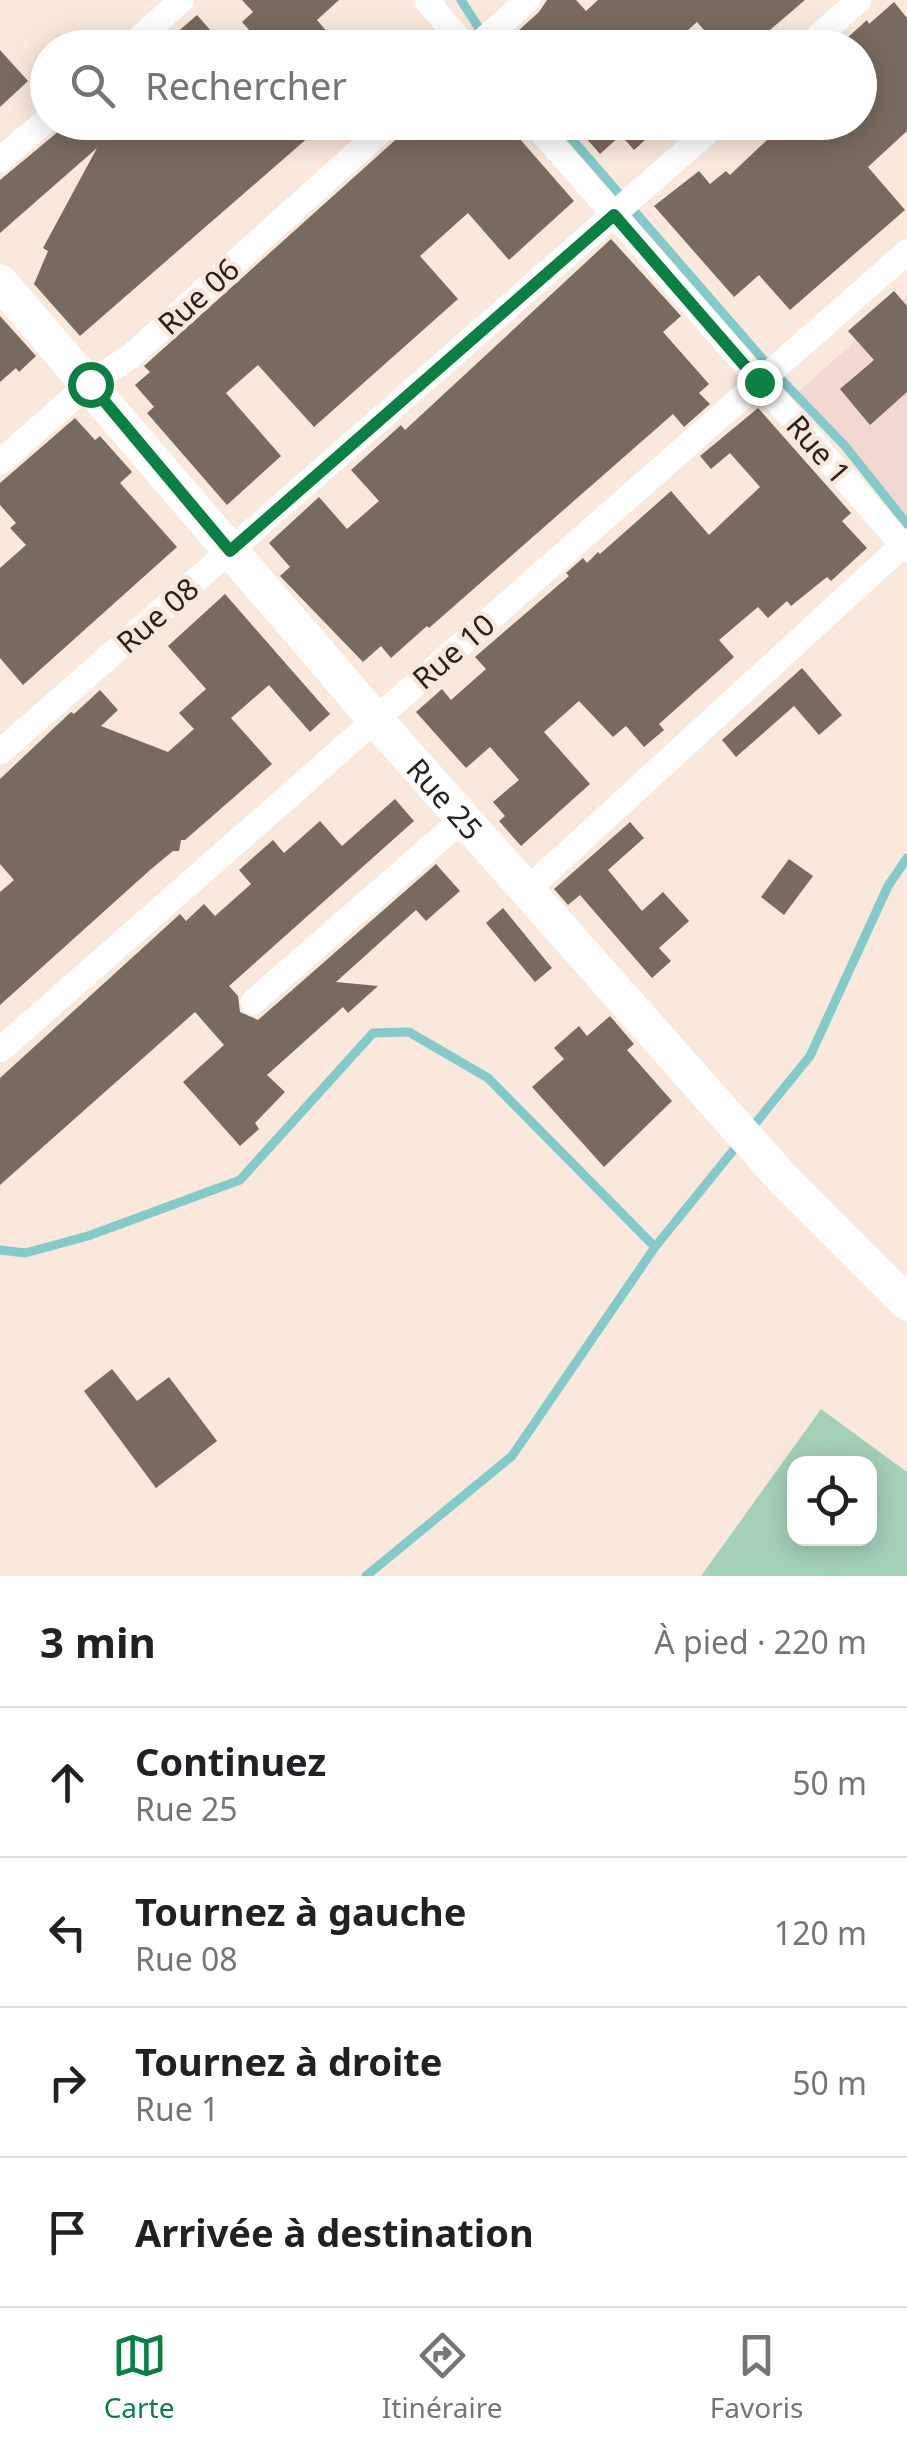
<!DOCTYPE html>
<html lang="fr">
<meta charset="utf-8">
<style>
:root{--surface:#fff;--page:#f2f2f2;--text:#202124;--muted:#757577;--line:#e0e0e0;--accent:#0b8043}
body{margin:0;font-family:"Noto Sans",sans-serif;background:var(--page);color:var(--text)}
.controls{position:absolute;right:30px;bottom:30px;display:grid;overflow:hidden;border-radius:20px;box-shadow:0 5px 25px #0003}
.controls button{width:90px;height:90px;display:grid;place-items:center;padding:0;border:0;border-bottom:2px solid var(--line);background:var(--surface);color:var(--text);font:50px sans-serif}
.stop{position:absolute;width:30px;height:30px;margin:-22px;border:8px solid #0b8043;border-radius:50%;background:#fff}
.stop.end{background:#0b8043;border-color:#fff;box-shadow:0 2px 10px #0008}
.list{margin:0;padding:0;list-style:none}
h2{display:flex;justify-content:space-between;align-items:center;height:130px;margin:0;padding:0 40px;font-size:42px}
h2 small{font-size:32px;font-weight:400;color:var(--muted)}
.list li{display:grid;grid-template-columns:65px 1fr auto;gap:30px;align-items:center;box-sizing:border-box;height:150px;padding:0 40px;border-top:2px solid var(--line)}
.list b{display:block;font-size:38px;white-space:nowrap}
.list p{margin:0;font-size:32px;white-space:nowrap;color:var(--muted)}
.list em{font-size:32px;font-style:normal;color:var(--muted)}
.icon{flex:none;width:55px;height:55px;fill:none;stroke:currentColor;stroke-width:2;stroke-linecap:round;stroke-linejoin:round}
.map{position:relative;flex:none;width:907px;height:1576px;overflow:hidden}
.search{position:absolute;background:var(--surface);box-shadow:0 5px 25px #0003;left:30px;right:30px;top:30px;height:110px;display:flex;align-items:center;gap:25px;box-sizing:border-box;padding:0 35px;border-radius:55px;color:var(--muted);font-size:38px}
.sheet{height:730px;background:var(--surface)}
nav{display:flex;justify-content:space-around;align-items:center;box-sizing:border-box;height:140px;border-top:2px solid var(--line);background:var(--surface);font-size:28px;color:var(--muted)}
nav a{display:grid;justify-items:center;gap:5px}
nav .on{color:var(--accent)}
.map>svg:first-child{display:block}
.education{fill:#f1d8d0}
.green{fill:#a3d1b8;fill-rule:evenodd}
.lines{fill:none;stroke-linecap:round;stroke-linejoin:round}
.stream{stroke:#83caca;stroke-width:9}
.building{fill:#796a5f}
.street{stroke:#fff;stroke-width:25}
.secondary{stroke:#fff;stroke-width:35}
.route{stroke:#0b8043;stroke-width:12}
.labels{text-anchor:middle;dominant-baseline:central;stroke-width:9;stroke-linejoin:round;paint-order:stroke}
.street-label{font-size:30px;fill:#28221d;stroke:#fae8dc}
</style>
<div class="map">
<svg width="907" height="1576" viewBox="0 0 907 1576">
<rect width="100%" height="100%" fill="#fae8dc"/>
<polygon class="education" points="907,296 907,519 798,392"/>
<path class="green" d="M821,1409L907,1472V1576H701ZM794,1464H870V1538H794Z"/>
<g class="lines">
<g class="stream">
<polyline points="461,0 484,36"/>
<polyline points="557,122 773,371 845,446 907,524"/>
<polyline points="750,1130 810,1056 888,886 907,858"/>
<polyline points="0,1250 25,1253 88,1236 240,1180 373,1033 409,1032 488,1078 655,1247"/>
<polyline points="366,1576 512,1456 655,1247 740,1142"/>
</g>
</g>
<g class="building">
<polygon points="242,0 339,0 317,20 341,48 265,48 242,22 253,12"/>
<polygon points="547,0 576,0 586,11 598,0 805,0 749,48 720,48 697,22 668,48 499,48 539,12"/>
<polygon points="894,2 907,18 907,131 868,167 905,210 790,310 759,275 734,297 654,206 699,171 710,184 726,171 730,175 767,140 752,122 860,122 860,48 836,48 867,20 869,24"/>
<polygon points="197,15 212,32 194,48 159,48"/>
<polygon points="0,50 28,81 0,107"/>
<polygon points="64,122 326,122 80,336 34,284 48,251 43,248 97,148 0,233 0,180 59,131"/>
<polygon points="407,122 505,122 574,201 509,260 468,213 420,256 458,299 314,427 258,365 226,393 281,456 227,505 147,413 154,407 135,385 150,372 144,366 402,134"/>
<polygon points="572,122 665,122 634,150 621,135 600,154"/>
<polygon points="611,239 681,316 663,332 709,384 699,393 710,404 684,427 673,414 429,628 427,626 391,658 381,646 363,662 280,576 290,567 269,543 319,497 347,529 379,501 351,470 401,425 405,430"/>
<polygon points="894,291 907,306 907,392 870,425 840,389 874,360 848,331"/>
<polygon points="0,316 36,356 19,372 16,368 0,382"/>
<polygon points="758,408 851,513 842,521 867,548 831,581 827,577 791,606 787,601 768,618 758,607 719,640 734,657 659,724 664,730 644,747 626,726 613,737 579,701 544,732 590,784 521,846 499,821 505,816 493,802 519,780 490,747 466,768 416,712 442,689 451,700 486,669 475,657 569,576 566,573 583,558 587,563 598,552 600,554 671,491 709,535 760,487 730,453 711,469 700,456"/>
<polygon points="75,418 95,440 100,436 132,472 120,483 177,547 23,685 0,658 0,568 26,545 10,528 16,523 0,505 0,483"/>
<polygon points="225,594 330,714 310,732 269,685 231,718 272,764 185,840 181,840 179,851 173,851 150,870 0,1005 0,892 14,880 0,864 0,779 71,712 74,714 100,690 118,710 101,726 168,752 194,729 179,713 206,689 168,646"/>
<polygon points="802,668 842,715 819,735 794,706 736,757 722,740"/>
<polygon points="395,799 414,821 229,986 238,996 240,1012 258,1020 436,864 460,891 426,921 416,910 336,982 378,986 348,1013 343,1007 267,1075 285,1092 255,1123 259,1129 240,1146 183,1082 224,1045 195,1012 0,1185 0,1078 180,914 186,921 204,904 215,916 251,884 239,870 273,840 284,853 320,821 342,846"/>
<polygon points="630,822 644,838 608,870 642,911 663,892 689,921 659,948 671,961 652,978 580,895 568,905 554,889"/>
<polygon points="789,859 813,876 784,915 761,897"/>
<polygon points="503,908 552,968 535,982 486,923"/>
<polygon points="610,1016 634,1044 627,1050 672,1101 604,1167 532,1087 564,1059 554,1048 579,1026 587,1036"/>
<polygon points="112,1369 137,1401 169,1377 217,1441 156,1488 84,1391"/>
</g>
<g class="lines">
<g class="street">
<polyline points="426,0 467,48"/>
<polyline points="128,48 182,0"/>
<polyline points="474,48 528,0"/>
<polyline points="805,48 859,0"/>
<polyline points="533,122 907,550"/>
<polyline points="0,160 48,119"/>
<polyline points="0,462 89,384 131,356 391,122"/>
<polyline points="0,752 719,122"/>
<polyline points="527,890 903,545"/>
<polyline points="253,1002 463,819"/>
<polyline points="0,1050 907,252"/>
</g>
<path class="secondary" id="s1" d="M0,282L375,719L783,1179L907,1303"/>
</g>
<g class="lines">
<polyline class="route" points="90,384 230,551 614,215 759,382"/>
</g>
<g class="labels">
<g class="street-label">
<text transform="translate(198 296) rotate(-42)">Rue 06</text>
<text transform="translate(819 449) rotate(49)">Rue 1</text>
<text transform="translate(157 615) rotate(-41)">Rue 08</text>
<text transform="translate(453 651) rotate(-41)">Rue 10</text>
<text stroke="none"><textPath href="#s1" startOffset="682">Rue 25</textPath></text>
</g>
</g>
</svg>
<div class="controls">
<button><svg class="icon" aria-label="locate" viewBox="0 0 24 24"><circle cx="12" cy="12" r="6"/><path d="M12 2v4M12 18v4M2 12h4M18 12h4"/></svg></button>
</div>
<div class="stop" style="left:90px;top:384px"></div>
<div class="stop end" style="left:759px;top:382px"></div>
<div class="search"><svg class="icon" aria-label="search" viewBox="0 0 24 24"><circle cx="10" cy="10" r="6"/><path d="M15 15l6 6"/></svg>Rechercher</div>
</div>
<section class="sheet">
<h2>3 min<small>À pied · 220 m</small></h2>
<ul class="list">
<li><svg class="icon" aria-label="ahead" viewBox="0 0 24 24"><path d="M12 20V5M6 11l6-6 6 6"/></svg><div><b>Continuez</b><p>Rue 25</p></div><em>50 m</em></li>
<li><svg class="icon" aria-label="left" viewBox="0 0 24 24"><path d="M17 20v-9H6M10 6l-5 5 5 5"/></svg><div><b>Tournez à gauche</b><p>Rue 08</p></div><em>120 m</em></li>
<li><svg class="icon" aria-label="right" viewBox="0 0 24 24"><path d="M7 20v-9h11M14 6l5 5-5 5"/></svg><div><b>Tournez à droite</b><p>Rue 1</p></div><em>50 m</em></li>
<li><svg class="icon" aria-label="arrive" viewBox="0 0 24 24"><path d="M6 21V4h12l-3 4 3 4H6"/></svg><div><b>Arrivée à destination</b></div></li>
</ul>
</section>
<nav>
<a class="on"><svg class="icon" aria-label="map" viewBox="0 0 24 24"><path d="M3 6l6-2 6 2 6-2v14l-6 2-6-2-6 2zM9 4v14M15 6v14"/></svg>Carte</a>
<a><svg class="icon" aria-label="directions" viewBox="0 0 24 24"><path d="M12 3l9 9-9 9-9-9zM9 14v-3h6M13 9l2 2-2 2"/></svg>Itinéraire</a>
<a><svg class="icon" aria-label="saved" viewBox="0 0 24 24"><path d="M7 4h10v16l-5-4-5 4z"/></svg>Favoris</a>
</nav>
